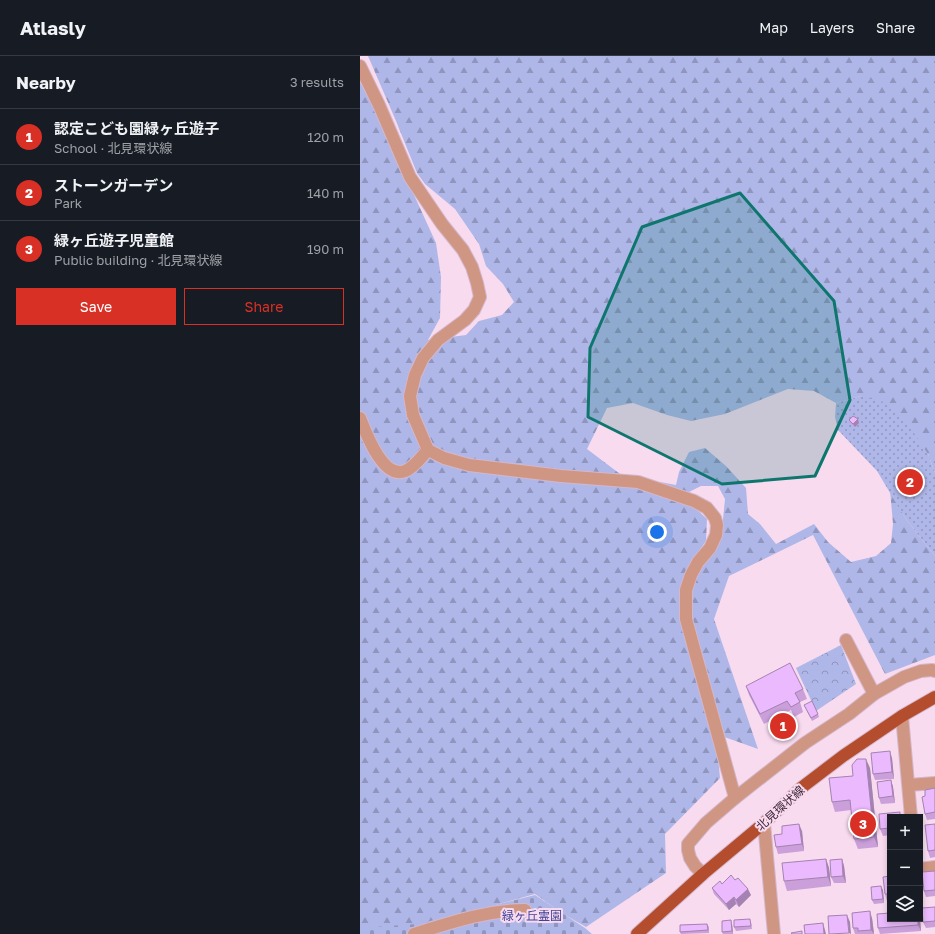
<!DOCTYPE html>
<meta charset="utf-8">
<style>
:root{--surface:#171b24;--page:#242831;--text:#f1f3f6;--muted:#9ea1a6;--line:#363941;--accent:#d93025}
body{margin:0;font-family:"Golos Text","Noto Sans JP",sans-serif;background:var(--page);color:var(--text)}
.controls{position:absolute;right:12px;bottom:12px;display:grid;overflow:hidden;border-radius:0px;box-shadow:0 2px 6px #0003}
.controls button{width:36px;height:36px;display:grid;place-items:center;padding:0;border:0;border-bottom:1px solid var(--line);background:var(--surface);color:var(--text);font:20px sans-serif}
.you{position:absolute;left:297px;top:476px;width:14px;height:14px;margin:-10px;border:3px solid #fff;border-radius:50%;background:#1a73e8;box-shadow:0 0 0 6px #1a73e833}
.badge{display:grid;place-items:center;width:26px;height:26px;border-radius:50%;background:var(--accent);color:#fff;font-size:13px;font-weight:700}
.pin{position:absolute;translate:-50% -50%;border:2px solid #fff;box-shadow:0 1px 4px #0006}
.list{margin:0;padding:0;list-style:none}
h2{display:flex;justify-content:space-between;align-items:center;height:52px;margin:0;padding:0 16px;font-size:17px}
h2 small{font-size:13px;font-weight:400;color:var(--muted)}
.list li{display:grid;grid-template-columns:26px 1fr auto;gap:12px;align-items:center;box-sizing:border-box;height:56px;padding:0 16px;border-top:1px solid var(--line)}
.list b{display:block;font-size:15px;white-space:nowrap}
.list p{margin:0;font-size:13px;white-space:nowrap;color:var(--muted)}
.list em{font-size:13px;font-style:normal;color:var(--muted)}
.actions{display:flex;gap:8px;padding:12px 16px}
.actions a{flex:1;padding:9px 0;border:1px solid var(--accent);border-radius:0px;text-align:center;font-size:14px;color:var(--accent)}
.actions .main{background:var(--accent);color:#fff}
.icon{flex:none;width:22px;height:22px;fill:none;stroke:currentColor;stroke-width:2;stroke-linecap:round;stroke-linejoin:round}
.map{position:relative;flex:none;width:575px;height:878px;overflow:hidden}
header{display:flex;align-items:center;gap:24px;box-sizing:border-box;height:56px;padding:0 20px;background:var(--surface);border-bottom:1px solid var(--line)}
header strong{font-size:19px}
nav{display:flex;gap:22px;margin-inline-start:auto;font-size:14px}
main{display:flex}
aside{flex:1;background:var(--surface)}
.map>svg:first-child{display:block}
.forest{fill:url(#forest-firs);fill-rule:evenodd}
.cemetery{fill:url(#cemetery-stones)}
.park{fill:url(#park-crowns)}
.garden{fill:url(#garden-dots)}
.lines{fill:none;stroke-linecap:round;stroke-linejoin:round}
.minor-casing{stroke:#d4b7cb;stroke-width:14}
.major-casing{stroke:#d4b7cb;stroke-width:14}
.minor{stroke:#d09684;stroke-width:12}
.major{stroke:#b44d2e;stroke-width:12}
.wall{fill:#ca9fda}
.shaded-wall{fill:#a482b1}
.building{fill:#ebb9fd;stroke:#a482b1}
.marked{fill:#0f766e;fill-opacity:0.2;stroke:#0f766e;stroke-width:3;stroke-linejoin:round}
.labels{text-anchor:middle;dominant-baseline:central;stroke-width:4;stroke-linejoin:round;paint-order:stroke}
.street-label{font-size:12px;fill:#42273b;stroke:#f8dbef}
.park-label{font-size:12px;fill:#404499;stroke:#f8dbef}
</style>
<header>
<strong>Atlasly</strong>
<nav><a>Map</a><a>Layers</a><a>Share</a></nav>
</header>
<main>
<aside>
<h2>Nearby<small>3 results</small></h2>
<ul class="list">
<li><span class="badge">1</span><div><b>認定こども園緑ヶ丘遊子</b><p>School · 北見環状線</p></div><em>120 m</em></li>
<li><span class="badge">2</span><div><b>ストーンガーデン</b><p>Park</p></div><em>140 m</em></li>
<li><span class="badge">3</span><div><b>緑ヶ丘遊子児童館</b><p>Public building · 北見環状線</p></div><em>190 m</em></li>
</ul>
<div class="actions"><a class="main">Save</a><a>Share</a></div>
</aside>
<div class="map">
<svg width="575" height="878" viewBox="0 0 575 878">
<defs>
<pattern id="forest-firs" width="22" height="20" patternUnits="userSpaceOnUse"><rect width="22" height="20" fill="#afb7e8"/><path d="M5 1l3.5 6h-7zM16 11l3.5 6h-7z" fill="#9095bd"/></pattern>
<pattern id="cemetery-stones" width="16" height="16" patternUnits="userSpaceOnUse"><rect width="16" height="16" fill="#afb7e8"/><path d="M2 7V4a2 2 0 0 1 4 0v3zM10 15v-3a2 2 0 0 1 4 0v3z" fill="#9095bd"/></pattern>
<pattern id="park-crowns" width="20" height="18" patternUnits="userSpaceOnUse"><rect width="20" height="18" fill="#afb7e8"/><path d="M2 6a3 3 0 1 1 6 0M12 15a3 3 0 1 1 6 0" fill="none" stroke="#9095bd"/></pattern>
<pattern id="garden-dots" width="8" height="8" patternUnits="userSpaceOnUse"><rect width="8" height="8" fill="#afb7e8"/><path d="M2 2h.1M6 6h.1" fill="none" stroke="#9095bd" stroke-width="1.8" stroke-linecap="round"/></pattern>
</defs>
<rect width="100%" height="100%" fill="#f8dbef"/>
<path class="forest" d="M8,0H575V417L568,398L501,340L476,347L454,335L428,333L365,358L331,365L307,359L273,347L247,352L227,393L276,430L300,426L316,429L319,416L329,396L345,392L366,410L386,432L388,458L400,468L416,488L454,468L468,486L491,506L516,500L531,487L533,468L530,434L545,462L575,500V599L525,618L453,479L369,520L354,563L398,693L356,678L360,722L305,778L306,817L226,871L200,856L175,838L59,870L0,873V26L17,58L76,187L81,221L80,262L68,284L106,279L119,265L142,259L154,246L143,228L126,210L119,188L95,153L65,128L57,117L36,65ZM341,430H358L365,443L362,474L334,502L346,485L347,463L333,450L327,437Z"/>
<polygon class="cemetery" points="175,839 225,872 232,878 0,878 0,872 58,868"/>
<polygon class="park" points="481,589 496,628 456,655 436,612"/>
<polygon class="garden" points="501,340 524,346 546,365 568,398 575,417 575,500 545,462 517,415 478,374 475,361 476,347"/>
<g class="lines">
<defs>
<g id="minor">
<polyline points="0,10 19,49 50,121 82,168 103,194 112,211 117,227 120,241 114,254 105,264 78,284 63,302 55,319 50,340 53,359 68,394 84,402 109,409 201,420 278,426 334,445 347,452 355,462 357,469 356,479 350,492 338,506 331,519 326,534 326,563 375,742"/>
<path d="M0,362C6,377 23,424 45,415C54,412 62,400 68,394"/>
<polyline points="486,584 514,638"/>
<polyline points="542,660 551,761"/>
<polyline points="549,729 575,727"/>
<polyline points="404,767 414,878"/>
<polyline points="560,813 575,811"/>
<polyline points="343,818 335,810 330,802 328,794 328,788 346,767 375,742 445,687 489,658 514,638 544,621 561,615 572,614 575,615"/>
<path d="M54,878C89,867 127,854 165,854"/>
</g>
<polyline id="major" points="277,878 343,818 404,767 441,732 483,700 542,660 575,641"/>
</defs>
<use href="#minor" class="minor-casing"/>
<use href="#major" class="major-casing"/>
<use href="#minor" class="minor"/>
<use href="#major" class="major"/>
</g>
<g class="wall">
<polygon points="489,364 499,367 495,371 490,367"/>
<polygon points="386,630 443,633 447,643 440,646 443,656 434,661 431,654 404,668 389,639"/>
<polygon points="444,649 458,658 459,661 452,665"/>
<polygon points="532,702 534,723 515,724 513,718"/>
<polygon points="510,712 518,791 498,793 494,783 491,754 475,756 472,746 493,720"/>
<polygon points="531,724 533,731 535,747 521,748 519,742"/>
<polygon points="575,732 575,763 567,764 565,758 565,740"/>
<polygon points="530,761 530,779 523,780 520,773"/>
<polygon points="575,768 575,801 570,802 568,795"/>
<polygon points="442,775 444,795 418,798 416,791"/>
<polygon points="466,803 469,812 471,830 427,835 424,825"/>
<polygon points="482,803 484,810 486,827 474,827 471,821"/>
<polygon points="575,815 575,840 566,841 564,835"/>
<polygon points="530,820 530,845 527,845 525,838"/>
<polygon points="362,828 391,839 379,851 376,848 369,854 354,838 352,832"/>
<polygon points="523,834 524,847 514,848 512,844"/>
<polygon points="575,851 575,871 566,872 563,866"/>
<polygon points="512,862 514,878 495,878 493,872"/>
<polygon points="530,863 560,863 561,875 520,878 518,872"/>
<polygon points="391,866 392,873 376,875 374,871"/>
<polygon points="347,868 349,871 349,877 321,878 320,876"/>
<polygon points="372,868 373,878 363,878 362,876"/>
</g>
<g class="shaded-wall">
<polygon points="498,363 499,367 495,371 493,368"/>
<polygon points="530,695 532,702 534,723 532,716"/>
<polygon points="506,703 510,712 518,791 514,781"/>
<polygon points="531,724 533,731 535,747 533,740"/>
<polygon points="439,768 442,775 444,795 442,788"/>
<polygon points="466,803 469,812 471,830 468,821"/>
<polygon points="482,803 484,810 486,827 483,820"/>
<polygon points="521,830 523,834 524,847 523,843"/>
<polygon points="388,833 391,839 379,851 376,844"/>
<polygon points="374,841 376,848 369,854 366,848"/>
<polygon points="510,855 512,862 514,878 511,874"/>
<polygon points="487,859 490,866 491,878 489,877"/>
<polygon points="558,863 560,863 561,875 558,869"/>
<polygon points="371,864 372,868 373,878 372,875"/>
<polygon points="463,867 465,874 466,878 464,878"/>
</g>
<g class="building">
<polygon points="493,360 498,363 493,368 489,364"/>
<polygon points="430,607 443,633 435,637 440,646 431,651 427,645 400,658 386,630"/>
<polygon points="452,645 458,658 451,662 444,649"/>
<polygon points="530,695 532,716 513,718 511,697"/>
<polygon points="497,703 506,703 514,781 494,783 490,744 472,746 469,722 493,720 492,709"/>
<polygon points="531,724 533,740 519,742 517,726"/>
<polygon points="575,732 575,756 565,758 562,741 565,740 565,734"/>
<polygon points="540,756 540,761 530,761 530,772 520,773 519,758"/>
<polygon points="439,768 442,788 416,791 414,779 422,778 422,770"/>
<polygon points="575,768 575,794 568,795 565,769"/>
<polygon points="466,803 468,821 424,825 422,807"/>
<polygon points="482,803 483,820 471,821 470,804"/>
<polygon points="575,815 575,834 564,835 562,816"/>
<polygon points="371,819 375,824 378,822 388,833 376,844 374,841 366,848 352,832 360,825 362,828"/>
<polygon points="530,820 530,838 525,838 523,821"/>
<polygon points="521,830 523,843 512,844 511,831"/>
<polygon points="575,851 575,865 563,866 562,852"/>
<polygon points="510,855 511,874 498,875 498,872 493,872 492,857"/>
<polygon points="530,857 530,863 558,863 558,869 518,872 517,858"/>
<polygon points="487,859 489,877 469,878 468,860"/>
<polygon points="390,863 391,870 374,871 374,864"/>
<polygon points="371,864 372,875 362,876 362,865"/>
<polygon points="463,867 464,878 445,878 444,869"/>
<polygon points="347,868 348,874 320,876 320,869"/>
<polygon points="442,875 442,878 432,878 431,877"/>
</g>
<path class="marked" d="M380,137L474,245L490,344L455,420L362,428L228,361L230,292L282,171Z"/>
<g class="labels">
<g class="street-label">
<text transform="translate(420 752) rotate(-42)">北見環状線</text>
</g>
<g class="park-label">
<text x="172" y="859">緑ヶ丘霊園</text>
</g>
</g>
</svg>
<div class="controls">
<button>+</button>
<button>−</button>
<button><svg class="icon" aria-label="layers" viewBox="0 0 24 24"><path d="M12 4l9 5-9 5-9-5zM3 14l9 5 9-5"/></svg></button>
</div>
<div class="you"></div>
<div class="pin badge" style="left:423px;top:670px">1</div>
<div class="pin badge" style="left:550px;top:426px">2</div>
<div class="pin badge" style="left:503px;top:768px">3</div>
</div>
</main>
